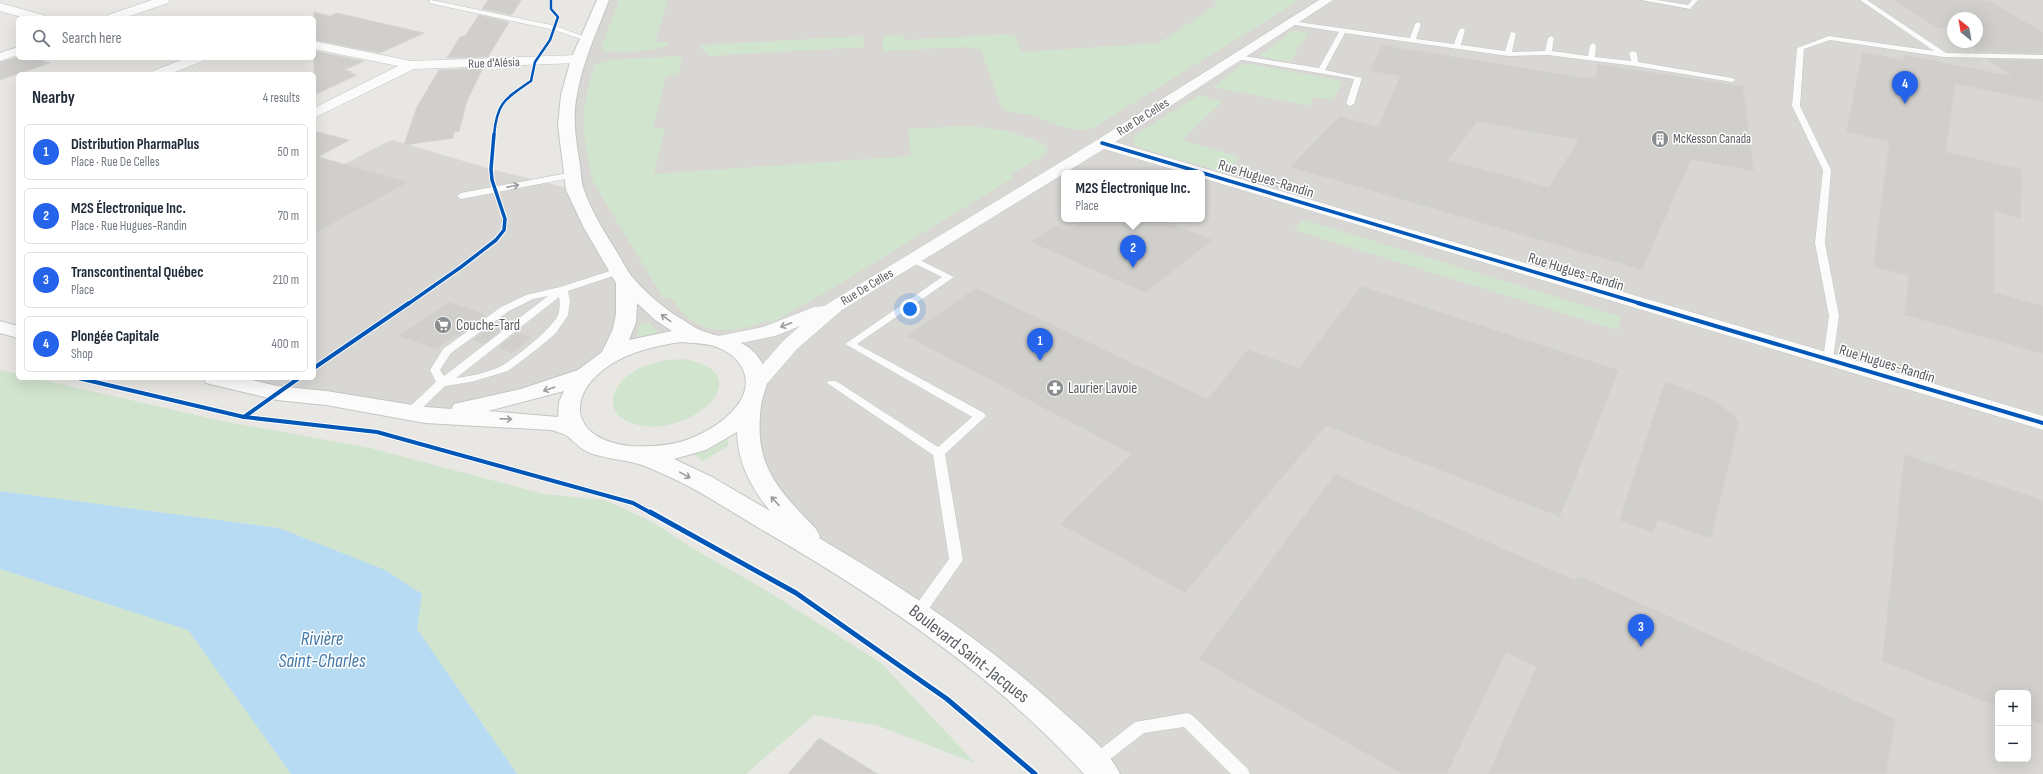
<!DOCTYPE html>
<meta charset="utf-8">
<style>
:root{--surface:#fff;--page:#f2f2f3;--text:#1f2937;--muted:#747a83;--line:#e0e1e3;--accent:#2563eb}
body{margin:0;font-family:"Sofia Sans Condensed",sans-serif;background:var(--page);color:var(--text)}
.controls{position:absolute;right:12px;bottom:12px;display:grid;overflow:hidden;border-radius:6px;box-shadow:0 4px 16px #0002}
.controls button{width:36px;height:36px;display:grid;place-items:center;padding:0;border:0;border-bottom:1px solid var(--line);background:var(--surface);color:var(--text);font:20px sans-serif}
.compass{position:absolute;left:1947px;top:12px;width:36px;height:36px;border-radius:50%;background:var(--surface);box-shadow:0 4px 16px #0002;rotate:329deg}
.you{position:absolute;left:910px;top:309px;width:14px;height:14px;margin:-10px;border:3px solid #fff;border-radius:50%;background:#1a73e8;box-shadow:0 0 0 6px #1a73e833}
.badge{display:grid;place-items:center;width:26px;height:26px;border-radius:50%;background:var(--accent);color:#fff;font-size:13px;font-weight:700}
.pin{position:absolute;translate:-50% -33px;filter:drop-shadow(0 1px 2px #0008)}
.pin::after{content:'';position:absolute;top:21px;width:14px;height:12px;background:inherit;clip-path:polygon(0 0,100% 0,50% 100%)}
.popup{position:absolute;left:1061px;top:170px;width:144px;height:52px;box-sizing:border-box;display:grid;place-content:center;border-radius:6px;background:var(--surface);filter:drop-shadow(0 1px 3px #0005);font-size:13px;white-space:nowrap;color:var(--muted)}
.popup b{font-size:15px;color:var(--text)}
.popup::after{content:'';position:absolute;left:50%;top:100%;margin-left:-8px;border:8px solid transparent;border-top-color:var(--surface)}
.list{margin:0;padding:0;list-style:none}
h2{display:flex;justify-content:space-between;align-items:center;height:52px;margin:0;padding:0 16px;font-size:17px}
h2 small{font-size:13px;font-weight:400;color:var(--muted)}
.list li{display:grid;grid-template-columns:26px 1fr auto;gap:12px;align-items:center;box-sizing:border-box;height:56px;margin:0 8px 8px;padding:0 8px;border:1px solid var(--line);border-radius:6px}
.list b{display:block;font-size:15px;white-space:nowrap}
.list p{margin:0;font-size:13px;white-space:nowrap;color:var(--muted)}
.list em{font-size:13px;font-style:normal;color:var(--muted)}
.icon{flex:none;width:22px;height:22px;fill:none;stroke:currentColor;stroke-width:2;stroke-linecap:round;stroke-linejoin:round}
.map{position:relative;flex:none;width:2043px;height:774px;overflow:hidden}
.search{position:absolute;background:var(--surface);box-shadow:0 4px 16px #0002;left:16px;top:16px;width:300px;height:44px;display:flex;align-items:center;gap:10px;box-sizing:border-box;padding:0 14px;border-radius:6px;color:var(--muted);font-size:15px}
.panel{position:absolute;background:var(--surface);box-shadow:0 4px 16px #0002;left:16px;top:72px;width:300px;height:308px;border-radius:6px}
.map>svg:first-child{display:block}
.industrial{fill:#d9d7d4;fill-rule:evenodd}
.green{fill:#d1e4ce}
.water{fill:#b6dbf2}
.building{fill:#d0cfcc;stroke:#d7d5d2;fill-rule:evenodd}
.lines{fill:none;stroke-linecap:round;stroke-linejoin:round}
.lane-casing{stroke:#c5c5c5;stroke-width:1}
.street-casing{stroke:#c5c5c5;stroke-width:1}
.secondary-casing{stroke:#c4c5c5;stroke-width:2}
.lane{fill:#fcfbfb;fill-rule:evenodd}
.street{fill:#fcfbfb;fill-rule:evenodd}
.secondary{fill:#fcfbfb;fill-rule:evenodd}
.cycleway-far3-casing{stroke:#fff;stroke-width:4}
.cycleway-far2-casing{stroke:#fff;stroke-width:5.5}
.cycleway-far1-casing{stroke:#fff;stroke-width:6}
.cycleway-casing{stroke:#fff;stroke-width:8}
.cycleway-far3{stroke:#0057b8;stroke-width:2.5}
.cycleway-far2{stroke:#0057b8;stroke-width:3.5}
.cycleway-far1{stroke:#0057b8;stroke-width:4}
.cycleway{stroke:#0057b8;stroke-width:5}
.oneway{stroke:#9a9c9e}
.labels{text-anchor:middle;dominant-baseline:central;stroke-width:3;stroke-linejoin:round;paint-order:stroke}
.far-street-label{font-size:13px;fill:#585c60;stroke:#fff}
.far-poi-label{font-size:13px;fill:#585c60;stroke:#fff;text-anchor:start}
.street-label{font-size:15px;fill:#585c60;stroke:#fff}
.poi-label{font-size:15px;fill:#585c60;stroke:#fff;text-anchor:start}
.near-street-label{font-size:18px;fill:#585c60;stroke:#fff}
.near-water-label{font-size:19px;font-style:italic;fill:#4278a8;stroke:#fff}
</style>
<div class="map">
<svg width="2043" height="774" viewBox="0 0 2043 774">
<rect width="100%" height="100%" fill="#e8e7e3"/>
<path class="industrial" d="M603,0H2043V774H1104L1085,752L820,550L755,472L757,390L734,347L665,338L564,383L425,415L214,378H314V180L383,144L392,140L491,169L575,190L566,125ZM1953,18H1977V42H1953ZM1064,173H1202V219H1064ZM1998,693H2028V759H1998Z"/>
<g class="green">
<path d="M619,0H668L655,42H668V44C659,52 614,54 603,50L601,48Z"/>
<path d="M1220,0H1300L1093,128C1070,134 1051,121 1030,115C1021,113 1010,113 1002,109L981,50L967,47L883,51L882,36L903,35L904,40L1014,34L1022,52L1159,43L1218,4H1213Z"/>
<polygon points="1294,30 1308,33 1290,62 1259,56"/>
<polygon points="863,36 864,47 709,56 700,47 703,45"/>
<path d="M682,56L678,75L666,76L653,128H665L654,174L911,156L908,129C948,127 985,122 1023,136C1032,139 1041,141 1048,148L1046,154L1009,175L1013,178L828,291L771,323L768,320C743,331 715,336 691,320C683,314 677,305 670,297L664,299L593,182L586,150L583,120L587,91L594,65L608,60Z"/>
<polygon points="1246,64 1257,65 1343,81 1333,100 1314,97 1309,106 1213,87 1240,66"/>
<polygon points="1199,95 1222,102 1182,140 1240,157 1224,173 1134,146 1134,136"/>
<polygon points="1305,220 1622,317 1617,330 1294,230 1302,221"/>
<polygon points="649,322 660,335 636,340 639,324"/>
<path d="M683,359C762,372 696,433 644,426C605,421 604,391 633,372C648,362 666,360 683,359Z"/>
<polygon points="0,370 18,374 18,378 34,378 222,421 370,448 544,494 605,500 654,523 689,546 772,594 881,663 975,763 876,725 814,715 746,774 517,774 417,629 421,594 279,528 0,491"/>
<polygon points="729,433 728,446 703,461 689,451"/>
<polygon points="0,569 188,630 291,774 0,774"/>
</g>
<polygon class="water" points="0,491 279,528 385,570 422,594 417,629 517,774 291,774 188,630 0,569"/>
<g class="building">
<polygon points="488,0 521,0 512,15 482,9"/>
<polygon points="1893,0 1988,0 2043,32 2043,54 1974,52 1975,42 1977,42 1977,18 1953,18 1953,28 1937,28"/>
<polygon points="314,12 330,16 337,13 424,33 380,53 314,40"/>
<polygon points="479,15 509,22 488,57 447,58 460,37 465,36"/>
<path d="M1382,45L1595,79L1597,64L1743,86L1754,171L1691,160L1642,270L1290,167L1340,116L1378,127L1400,76L1370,71ZM1477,122L1578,140L1549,187L1448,160Z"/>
<polygon points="314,51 364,61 344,70 352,72 349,73 357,75 314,95"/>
<polygon points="1862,52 1904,60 1905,55 2012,76 1986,59 2043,60 2043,102 1955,84 1946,152 2022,169 2021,219 1994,211 1994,292 2043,306 2043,354 1904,315 1909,276 1873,267 1889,142 1846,132"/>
<polygon points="18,57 34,58 50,63 0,80 0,62"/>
<polygon points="483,68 467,101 459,131 454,132 453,138 404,145 417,107 439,70"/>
<polygon points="314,131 349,140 318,157 408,182 314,234"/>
<polygon points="1086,219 1160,219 1213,240 1145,293 1030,242 1056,225 1069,230"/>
<polygon points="1361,286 1619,370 1560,517 1326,426 1185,593 1060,524 1131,454 906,336 976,288 1208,399 1248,349 1299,368"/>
<polygon points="449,302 486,314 459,336 457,335 436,349 398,336"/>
<polygon points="493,325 504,328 484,344 472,340"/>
<polygon points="517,332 532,337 512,353 497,348"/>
<polygon points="1665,381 1711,399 1733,414 1739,423 1711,539 1658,520 1653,533 1619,520"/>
<polygon points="1904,454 2043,500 2043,725 2028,719 2028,693 1998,693 1998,707 1882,661"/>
<polygon points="1335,474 1575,580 1578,575 1896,719 1886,774 1488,774 1536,667 1506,653 1447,774 1402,774 1198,659"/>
<polygon points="819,738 878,774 788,774"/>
</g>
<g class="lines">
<defs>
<g id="lane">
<polygon points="431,0 556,26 590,39 587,41 554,30 429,3 429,1"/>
<polygon points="1641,0 1657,0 1688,5 1692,0 1698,0 1690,9"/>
<polygon points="1860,0 1867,0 1946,53 2043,55 2043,59 1944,57 1830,40 1804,49 1800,106 1831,170 1825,243 1839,316 1833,359 1828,362 1823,359 1829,316 1815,243 1823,170 1792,106 1797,48 1829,36 1934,51"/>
<polygon points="1291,21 1410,38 1415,24 1418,22 1421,24 1416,39 1454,44 1459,30 1462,28 1465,30 1461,45 1505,51 1511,32 1516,33 1512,52 1545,51 1548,38 1551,36 1554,38 1552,51 1588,56 1590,45 1593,43 1596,45 1595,57 1631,61 1629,53 1633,51 1637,53 1638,62 1732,78 1736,80 1732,82 1635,66 1548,55 1508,56 1345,33 1325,70 1362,78 1354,104 1350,106 1346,104 1354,79 1237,59 1233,57 1237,55 1319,68 1339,32 1289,24 1288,23"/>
<polygon points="573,172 576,173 576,177 461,199 457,196 461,193"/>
<polygon points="912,256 954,277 857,344 984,413 986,416 945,454 963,560 923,617 918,618 913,617 911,613 913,609 949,559 933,455 827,383 828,381 836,381 938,447 972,417 845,344 942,277 909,261 907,259 909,257"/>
<path d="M619,268L624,271L622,273L568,291L570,301L568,315L556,333L536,350L508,371L471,382L445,386L414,416H406L404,413L406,410L436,382L430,370L443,349L501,307L526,295L560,287ZM548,296L444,376L440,370L451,353L509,311L533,299ZM559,297C560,302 560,310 558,315C552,329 515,358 501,366C488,373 470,376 456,378Z"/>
<polygon points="1187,713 1192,715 1248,769 1250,774 1231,774 1184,727 1144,733 1100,767 1095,769 1090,767 1087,762 1090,757 1135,722"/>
</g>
<g id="street">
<polygon points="152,0 170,0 168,3 124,18 106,18 108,15"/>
<polygon points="1319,0 1333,0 1115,142 2043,416 2043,430 1202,178 1202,173 1185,173 1104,149 842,310 797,349 765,386 758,388 751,386 748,381 783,341 800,326 775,336 720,347 713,345 710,341 713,337 763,327 814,307 824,306 1097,140"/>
<polygon points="0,3 43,15 45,18 25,18 0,11"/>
<polygon points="314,41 411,61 578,55 583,56 585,59 583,62 578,63 414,69 314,118 314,108 398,66 314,49"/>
<polygon points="18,47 18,55 0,61 0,53"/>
<polygon points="186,58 205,58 203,61 170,74 151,74 153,71"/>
</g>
<g id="secondary">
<path d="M597,0H609C597,31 583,61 577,94C572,119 576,141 580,165C581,173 581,183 584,190C592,214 608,237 621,259C625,266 629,274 635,280C649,296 667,311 685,321C691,325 698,330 705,332C727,339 750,340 762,363C773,382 763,389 761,406C753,466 778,489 816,529L820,536L819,538C906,589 990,645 1065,714C1083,730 1110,752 1120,774H1084C991,672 878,597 759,528C727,509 696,488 661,473C652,469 641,464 631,462C617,459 604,458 590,453C580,449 575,442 567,436C563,433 556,432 552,430L425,423L326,405L277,400L206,383L203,378H244L277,386L326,391L425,407L451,409L454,404L521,389L578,370L602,352L613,329L616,314V283L584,228L566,190L558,125L561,95L571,59ZM637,303L654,319L672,331L629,340L636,322ZM681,342C692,343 704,343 714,346C742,355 757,381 736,407C725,421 707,432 689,439C671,446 650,447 630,446C572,440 563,396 610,365C631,351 656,346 681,342ZM564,391L559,402L558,417L488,411ZM737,432C738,464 751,487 770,511L712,477L674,459L706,450Z"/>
<polygon points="0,321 18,326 18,338 0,333"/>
</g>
</defs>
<use href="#lane" class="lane-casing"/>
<use href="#street" class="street-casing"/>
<use href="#secondary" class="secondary-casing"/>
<use href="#lane" class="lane"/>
<use href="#street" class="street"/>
<use href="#secondary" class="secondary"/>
<defs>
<path id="cycleway-far3" d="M494,135C497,102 505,99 531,81L535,62L550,40L558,17L551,9V0"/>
<g id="cycleway-far2">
<polyline points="1102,143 1642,304"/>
<polyline points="408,304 461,267 496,240 504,230 505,219 492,180 491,169 494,134"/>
</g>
<g id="cycleway-far1">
<polyline points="1638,303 2043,423"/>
<polyline points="314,368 409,303"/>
<polyline points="78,378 244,417 377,432 633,503 651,513"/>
<polyline points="244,417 299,378"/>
</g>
<polyline id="cycleway" points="650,512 796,593 947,699 1035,774"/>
</defs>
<use href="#cycleway-far3" class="cycleway-far3-casing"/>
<use href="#cycleway-far2" class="cycleway-far2-casing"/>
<use href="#cycleway-far1" class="cycleway-far1-casing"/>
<use href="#cycleway" class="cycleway-casing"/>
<use href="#cycleway-far3" class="cycleway-far3"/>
<use href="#cycleway-far2" class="cycleway-far2"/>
<use href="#cycleway-far1" class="cycleway-far1"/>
<use href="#cycleway" class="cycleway"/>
</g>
<defs><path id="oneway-shaft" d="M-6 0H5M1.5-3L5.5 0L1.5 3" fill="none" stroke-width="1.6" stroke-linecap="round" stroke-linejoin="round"/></defs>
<g class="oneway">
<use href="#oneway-shaft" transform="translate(513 186) rotate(-11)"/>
<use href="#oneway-shaft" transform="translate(666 318) rotate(-144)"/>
<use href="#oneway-shaft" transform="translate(786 325) rotate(159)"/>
<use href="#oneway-shaft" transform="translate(549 389) rotate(162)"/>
<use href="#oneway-shaft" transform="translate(506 419) rotate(2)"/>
<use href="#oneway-shaft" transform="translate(685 475) rotate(29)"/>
<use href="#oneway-shaft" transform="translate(775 501) rotate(-133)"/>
</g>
<defs>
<symbol id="building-disc" viewBox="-11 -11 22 22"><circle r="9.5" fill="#8a8d8e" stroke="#fff"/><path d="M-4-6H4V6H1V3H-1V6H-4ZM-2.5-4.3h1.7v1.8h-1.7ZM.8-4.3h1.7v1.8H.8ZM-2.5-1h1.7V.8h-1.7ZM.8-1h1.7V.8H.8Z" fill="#fff"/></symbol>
<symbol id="supermarket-disc" viewBox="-11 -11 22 22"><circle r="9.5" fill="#8a8d8e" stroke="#fff"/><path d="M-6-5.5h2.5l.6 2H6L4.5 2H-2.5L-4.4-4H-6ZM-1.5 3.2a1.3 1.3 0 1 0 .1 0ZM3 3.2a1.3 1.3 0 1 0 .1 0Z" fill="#fff"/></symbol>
<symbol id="pharmacy-disc" viewBox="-11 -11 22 22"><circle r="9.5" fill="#8a8d8e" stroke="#fff"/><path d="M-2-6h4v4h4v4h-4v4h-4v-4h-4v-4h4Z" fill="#fff"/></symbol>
</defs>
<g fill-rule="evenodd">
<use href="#building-disc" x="1650" y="129" width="20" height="20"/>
<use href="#supermarket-disc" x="433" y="315" width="20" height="20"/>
<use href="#pharmacy-disc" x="1045" y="378" width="20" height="20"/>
</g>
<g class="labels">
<g class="far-street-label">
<text transform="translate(494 63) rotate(-2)">Rue d'Alésia</text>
<text transform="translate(1143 117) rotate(-32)">Rue De Celles</text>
<text transform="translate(867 287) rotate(-31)">Rue De Celles</text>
</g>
<g class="far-poi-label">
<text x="1673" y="139">McKesson Canada</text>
</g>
<g class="street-label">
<text transform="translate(1266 179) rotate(17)">Rue Hugues-Randin</text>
<text transform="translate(1576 272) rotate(17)">Rue Hugues-Randin</text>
<text transform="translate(1887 364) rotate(17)">Rue Hugues-Randin</text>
</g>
<g class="poi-label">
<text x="456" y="325">Couche-Tard</text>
<text x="1068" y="388">Laurier Lavoie</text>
</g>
<g class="near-street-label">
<text transform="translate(969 654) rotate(38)">Boulevard Saint-Jacques</text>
</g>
<g class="near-water-label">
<text x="322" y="639">Rivière<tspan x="322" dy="22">Saint-Charles</tspan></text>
</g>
</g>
</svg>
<div class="controls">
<button>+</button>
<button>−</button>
</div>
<svg class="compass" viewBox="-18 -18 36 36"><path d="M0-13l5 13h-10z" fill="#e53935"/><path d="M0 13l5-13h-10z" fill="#747a83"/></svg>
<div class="you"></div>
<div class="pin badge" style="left:1040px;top:361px">1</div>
<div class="pin badge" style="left:1133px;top:268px">2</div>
<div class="popup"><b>M2S Électronique Inc.</b>Place</div>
<div class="pin badge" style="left:1641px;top:647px">3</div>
<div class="pin badge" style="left:1905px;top:104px">4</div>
<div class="search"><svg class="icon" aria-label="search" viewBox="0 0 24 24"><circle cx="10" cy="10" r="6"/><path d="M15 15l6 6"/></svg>Search here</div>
<section class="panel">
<h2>Nearby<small>4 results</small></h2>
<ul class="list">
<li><span class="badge">1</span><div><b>Distribution PharmaPlus</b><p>Place · Rue De Celles</p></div><em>50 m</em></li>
<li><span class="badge">2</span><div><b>M2S Électronique Inc.</b><p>Place · Rue Hugues-Randin</p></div><em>70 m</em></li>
<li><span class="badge">3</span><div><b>Transcontinental Québec</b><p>Place</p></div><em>210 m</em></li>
<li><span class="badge">4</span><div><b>Plongée Capitale</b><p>Shop</p></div><em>400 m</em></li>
</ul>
</section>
</div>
